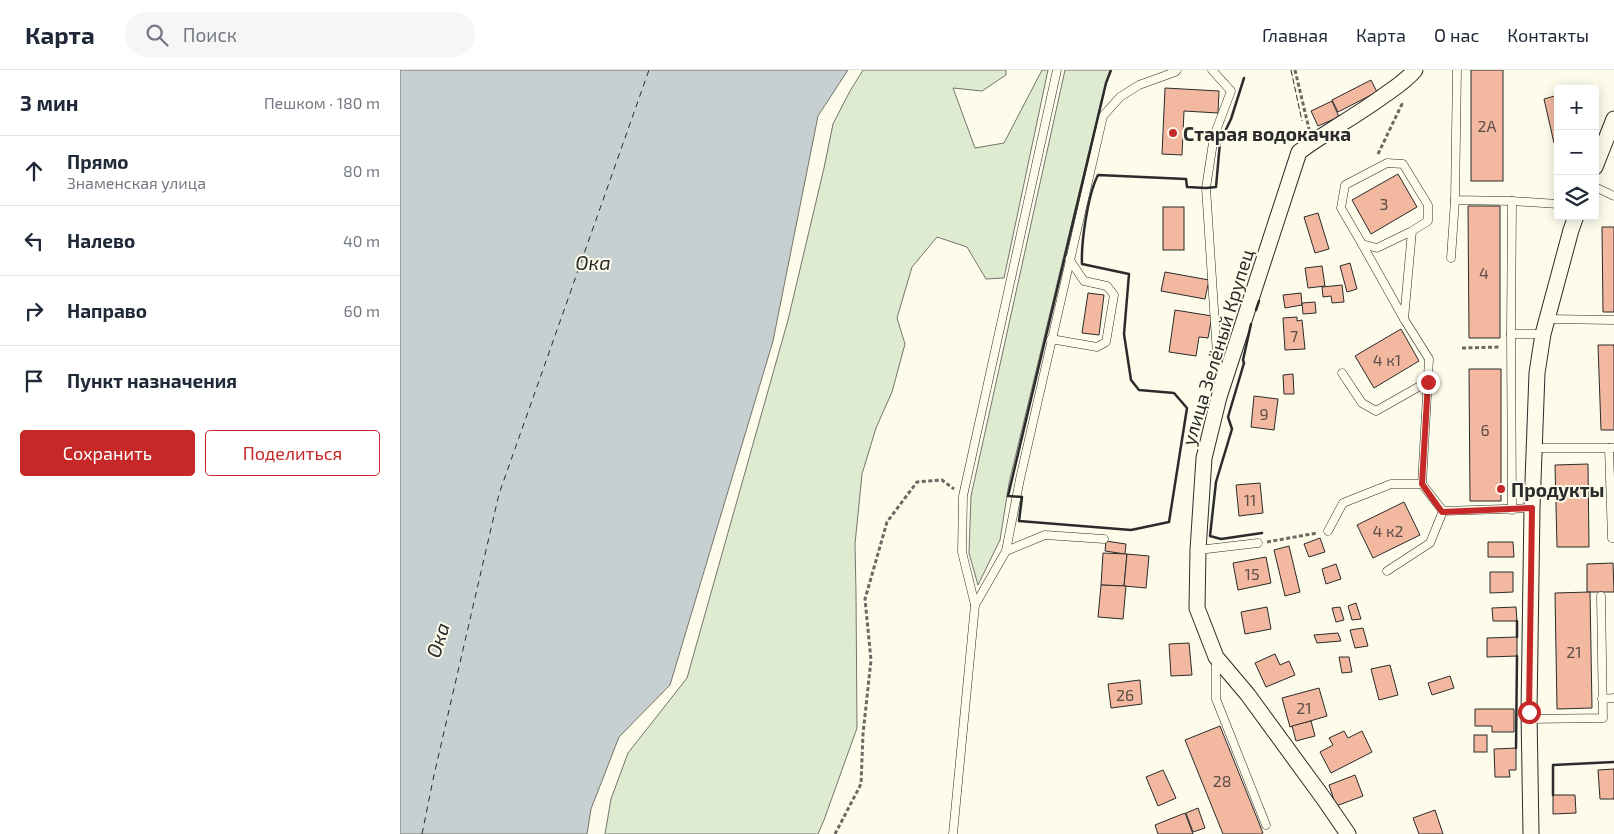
<!DOCTYPE html>
<html lang="ru">
<meta charset="utf-8">
<style>
:root{--surface:#fff;--page:#f6f6f7;--text:#1f2937;--muted:#747a83;--line:#e0e1e3;--accent:#c62828}
body{margin:0;font-family:"Exo 2",sans-serif;background:var(--page);color:var(--text)}
.controls{position:absolute;right:15px;top:15px;display:grid;overflow:hidden;border-radius:5px;box-shadow:0 2px 12px #0003}
.controls button{width:45px;height:45px;display:grid;place-items:center;padding:0;border:0;border-bottom:1px solid var(--line);background:var(--surface);color:var(--text);font:25px sans-serif}
.stop{position:absolute;width:15px;height:15px;margin:-11px;border:4px solid #c62828;border-radius:50%;background:#fff}
.stop.end{background:#c62828;border-color:#fff;box-shadow:0 1px 5px #0008}
.list{margin:0;padding:0;list-style:none}
h2{display:flex;justify-content:space-between;align-items:center;height:65px;margin:0;padding:0 20px;font-size:21px}
h2 small{font-size:16px;font-weight:400;color:var(--muted)}
.list li{display:grid;grid-template-columns:32px 1fr auto;gap:15px;align-items:center;box-sizing:border-box;height:70px;padding:0 20px;border-top:1px solid var(--line)}
.list b{display:block;font-size:19px;white-space:nowrap}
.list p{margin:0;font-size:16px;white-space:nowrap;color:var(--muted)}
.list em{font-size:16px;font-style:normal;color:var(--muted)}
.actions{display:flex;gap:10px;padding:15px 20px}
.actions a{flex:1;padding:11px 0;border:1px solid var(--accent);border-radius:5px;text-align:center;font-size:18px;color:var(--accent)}
.actions .main{background:var(--accent);color:#fff}
.icon{flex:none;width:28px;height:28px;fill:none;stroke:currentColor;stroke-width:2;stroke-linecap:round;stroke-linejoin:round}
.map{position:relative;flex:none;width:1214px;height:764px;overflow:hidden}
header{display:flex;align-items:center;gap:30px;box-sizing:border-box;height:70px;padding:0 25px;background:var(--surface);border-bottom:1px solid var(--line)}
header strong{font-size:24px}
nav{display:flex;gap:28px;margin-inline-start:auto;font-size:18px}
.search{width:350px;height:45px;background:var(--page);display:flex;align-items:center;gap:12px;box-sizing:border-box;padding:0 18px;border-radius:28px;color:var(--muted);font-size:19px}
main{display:flex}
aside{flex:1;background:var(--surface)}
.map>svg:first-child{display:block}
.green{fill:#deebd1;stroke:#74746e}
.water{fill:#c7d0d0;stroke:#74746e}
.lines{fill:none;stroke-linecap:round;stroke-linejoin:round}
.ferry{stroke:#2b2b2b;stroke-width:1;stroke-dasharray:6 5;stroke-linecap:butt}
.building{fill:#f2b8a0;stroke:#2b2b2b}
.service-casing{stroke:#2b2b2b;stroke-width:9}
.minor-casing{stroke:#2b2b2b;stroke-width:17}
.path{stroke:#6a6964;stroke-width:3;stroke-dasharray:4 2.5;stroke-linecap:butt}
.service{stroke:#fdfbea;stroke-width:8}
.minor{stroke:#fdfbea;stroke-width:15}
.fence{stroke:#2b2b2b;stroke-width:1;stroke-dasharray:6 2.5;stroke-linecap:butt}
.wall{stroke:#2b2b2b;stroke-width:2.5}
.route{stroke:#c62828;stroke-width:6}
.poi-dot{fill:#c62828;stroke:#fdfbea;stroke-width:2}
.labels{text-anchor:middle;dominant-baseline:central;stroke-width:4;stroke-linejoin:round;paint-order:stroke}
.number-label{font-size:16px;fill:#5d4e48}
.poi-label{font-size:19px;font-weight:bold;fill:#2b2b2b;stroke:#fdfbea;text-anchor:start}
.street-label{font-size:19px;fill:#2b2b2b;stroke:#fdfbea}
.water-label{font-size:20px;font-style:italic;fill:#2b2b2b;stroke:#fdfbea}
</style>
<header>
<strong>Карта</strong>
<div class="search"><svg class="icon" aria-label="search" viewBox="0 0 24 24"><circle cx="10" cy="10" r="6"/><path d="M15 15l6 6"/></svg>Поиск</div>
<nav><a>Главная</a><a>Карта</a><a>О нас</a><a>Контакты</a></nav>
</header>
<main>
<aside>
<h2>3 мин<small>Пешком · 180 m</small></h2>
<ul class="list">
<li><svg class="icon" aria-label="ahead" viewBox="0 0 24 24"><path d="M12 20V5M6 11l6-6 6 6"/></svg><div><b>Прямо</b><p>Знаменская улица</p></div><em>80 m</em></li>
<li><svg class="icon" aria-label="left" viewBox="0 0 24 24"><path d="M17 20v-9H6M10 6l-5 5 5 5"/></svg><div><b>Налево</b></div><em>40 m</em></li>
<li><svg class="icon" aria-label="right" viewBox="0 0 24 24"><path d="M7 20v-9h11M14 6l5 5-5 5"/></svg><div><b>Направо</b></div><em>60 m</em></li>
<li><svg class="icon" aria-label="arrive" viewBox="0 0 24 24"><path d="M6 21V4h12l-3 4 3 4H6"/></svg><div><b>Пункт назначения</b></div></li>
</ul>
<div class="actions"><a class="main">Сохранить</a><a>Поделиться</a></div>
</aside>
<div class="map">
<svg width="1214" height="764" viewBox="0 0 1214 764">
<rect width="100%" height="100%" fill="#fdfbea"/>
<g class="green">
<polygon points="463,0 606,0 606,5 582,21 553,18 575,78 604,73 642,0 648,0 604,208 586,209 567,177 537,167 512,197 497,248 505,274 492,322 476,358 462,404 455,474 456,523 457,658 424,750 418,764 205,764 211,729 228,683 287,608 388,250 424,98 433,54 450,21"/>
<polygon points="665,0 710,0 701,32 609,413 600,470 578,515 569,483 571,426"/>
</g>
<polygon class="water" points="0,0 448,0 418,46 373,271 270,615 219,667 191,739 187,764 0,764"/>
<g class="lines">
<polyline class="ferry" points="22,764 34,705 99,424 249,0"/>
</g>
<g class="building">
<rect x="1071" y="0" width="32" height="111"/>
<polygon points="971,10 977,22 938,42 932,30"/>
<polygon points="765,18 819,21 818,43 784,41 782,85 762,84"/>
<polygon points="1158,25 1158,72 1154,73 1144,29"/>
<polygon points="932,31 939,47 918,56 911,41"/>
<polygon points="998,104 1017,137 971,164 952,130"/>
<polygon points="1068,136 1100,136 1100,268 1069,268"/>
<rect x="763" y="137" width="21" height="43"/>
<polygon points="918,143 929,179 915,183 904,147"/>
<polygon points="1202,157 1214,157 1214,242 1203,242"/>
<polygon points="950,193 957,219 947,222 940,196"/>
<polygon points="922,196 925,216 908,218 905,198"/>
<polygon points="765,202 809,210 805,229 761,221"/>
<polygon points="942,215 944,232 932,233 931,226 923,227 922,217"/>
<polygon points="688,223 704,225 699,265 682,263"/>
<polygon points="901,223 902,235 885,238 883,225"/>
<polygon points="915,232 916,243 903,244 902,233"/>
<polygon points="775,240 812,246 808,268 799,267 796,286 769,282"/>
<polygon points="897,247 897,251 902,250 905,279 885,280 883,248"/>
<polygon points="1001,259 1019,291 974,318 955,286"/>
<polygon points="1198,275 1214,275 1214,360 1201,360"/>
<polygon points="1069,299 1101,299 1101,431 1070,431"/>
<polygon points="893,304 894,324 884,324 883,305"/>
<polygon points="854,326 878,329 874,360 851,357"/>
<polygon points="1188,394 1189,477 1157,477 1155,395"/>
<polygon points="860,413 863,443 839,446 836,415"/>
<polygon points="1004,432 1020,465 973,488 957,455"/>
<polygon points="920,468 925,482 909,487 904,474"/>
<polygon points="706,471 726,474 725,484 705,481"/>
<polygon points="1088,472 1113,472 1114,487 1088,487"/>
<polygon points="889,476 900,522 885,526 874,480"/>
<polygon points="703,483 727,484 724,516 701,515"/>
<polygon points="727,484 749,486 746,518 724,516"/>
<polygon points="866,487 871,513 838,520 833,493"/>
<polygon points="1213,493 1214,522 1187,522 1187,494"/>
<polygon points="936,494 941,509 926,514 922,499"/>
<polygon points="1090,502 1113,502 1113,522 1090,523"/>
<polygon points="701,515 726,516 723,549 698,547"/>
<polygon points="1190,522 1192,638 1157,639 1155,523"/>
<polygon points="956,533 961,549 952,550 948,536"/>
<polygon points="867,537 871,559 845,564 841,542"/>
<polygon points="940,537 944,550 936,552 932,538"/>
<polygon points="1116,537 1117,551 1093,551 1092,538"/>
<polygon points="963,558 968,576 955,578 950,560"/>
<polygon points="938,563 941,571 917,573 914,565"/>
<polygon points="1117,567 1117,586 1087,587 1087,568"/>
<polygon points="789,573 792,605 771,606 769,574"/>
<polygon points="875,584 880,595 889,591 895,605 866,617 855,593"/>
<polygon points="939,587 949,587 952,602 942,603"/>
<polygon points="990,595 998,625 979,630 971,599"/>
<polygon points="1050,606 1054,618 1032,625 1028,613"/>
<polygon points="740,610 742,634 711,638 708,614"/>
<polygon points="919,618 927,646 890,657 882,628"/>
<polygon points="1075,639 1114,639 1114,662 1092,662 1092,656 1075,656"/>
<polygon points="911,651 915,666 896,671 892,656"/>
<polygon points="820,656 863,763 861,764 823,764 785,670"/>
<polygon points="944,661 948,668 962,661 972,682 931,703 920,682 933,675 929,668"/>
<rect x="1074" y="665" width="13" height="17"/>
<polygon points="1116,678 1116,700 1109,700 1110,707 1095,707 1094,679"/>
<polygon points="1214,699 1214,729 1200,729 1198,700"/>
<polygon points="763,700 776,728 758,736 746,707"/>
<polygon points="955,705 963,726 936,736 929,715"/>
<polygon points="1153,725 1175,725 1176,743 1153,744"/>
<polygon points="798,738 805,758 793,762 786,743"/>
<polygon points="1035,740 1043,764 1019,764 1013,748"/>
<polygon points="785,743 793,764 758,764 755,755"/>
</g>
<g class="lines">
<defs>
<g id="service">
<polyline points="812,0 831,21 814,66 806,118 819,315"/>
<polyline points="1057,0 1055,130 1112,131 1111,264"/>
<polyline points="1195,117 1214,126"/>
<polyline points="1112,131 1158,134"/>
<polyline points="1012,161 977,178 962,174 941,138 945,115 987,93 1003,94 1028,135 1028,151 1012,161 1004,249 1029,289 1022,414 1043,441 1132,438"/>
<polyline points="962,174 1004,249"/>
<polyline points="1051,188 1055,130"/>
<polyline points="1147,249 1214,250"/>
<polyline points="651,269 697,277 706,272 714,225 707,216 684,211 669,189"/>
<polyline points="942,303 962,333 976,341 1027,312"/>
<polyline points="1134,378 1214,378"/>
<polyline points="1209,378 1212,468 1214,468"/>
<polyline points="1112,440 1111,264 1143,264"/>
<polyline points="928,461 943,433 991,414 1022,414"/>
<polyline points="798,480 858,473"/>
<polyline points="606,481 620,409 703,46 720,27 739,15 775,2 777,0"/>
<polyline points="987,501 1030,473 1043,441"/>
<polyline points="575,535 562,482 563,426 657,0"/>
<polyline points="816,589 816,629 866,755"/>
<polyline points="1202,629 1214,628"/>
<polyline points="1129,649 1203,648 1201,526"/>
<polyline points="553,764 575,535 606,481 645,465 704,469"/>
</g>
<g id="minor">
<polyline points="1195,97 1214,49"/>
<path d="M948,764L924,729L848,625L816,587L797,538L798,480L804,388L819,327L899,82C927,61 958,45 986,24C996,17 1007,10 1015,0"/>
<polyline points="1131,764 1129,642 1132,438 1137,303 1143,264 1171,160 1176,146"/>
</g>
</defs>
<use href="#service" class="service-casing"/>
<use href="#minor" class="minor-casing"/>
<g class="path">
<polyline points="895,0 909,59"/>
<polyline points="978,84 1002,34 999,33"/>
<polyline points="1062,278 1101,277"/>
<polyline points="867,472 917,463"/>
<polyline points="435,764 461,714 463,664 471,590 465,529 487,452 517,412 542,410 554,419"/>
</g>
<use href="#service" class="service"/>
<use href="#minor" class="minor"/>
<polyline class="fence" points="891,0 902,51"/>
<g class="wall">
<path d="M711,0L706,13L608,426L622,427L619,451L731,460L769,452L787,338L774,323L739,320L731,310L724,264L729,204L682,194C681,172 688,124 698,105L786,109L787,117L806,118L816,117L820,72L831,49L844,8"/>
<polyline points="856,240 859,231"/>
<polyline points="851,254 843,290 844,293 828,347 832,359 816,412 810,466 821,469 862,463"/>
<polyline points="1117,551 1117,567"/>
<polyline points="1116,678 1117,586"/>
<polyline points="1153,725 1153,695 1214,692"/>
</g>
</g>
<g class="lines">
<polyline class="route" points="1028,312 1022,414 1042,442 1132,438 1129,642"/>
</g>
<g class="poi-dot">
<circle cx="773" cy="63" r="5"/>
<circle cx="1101" cy="419" r="5"/>
</g>
<g class="labels">
<g class="number-label">
<text x="1087" y="55">2А</text>
<text x="984" y="133">3</text>
<text x="1084" y="202">4</text>
<text x="894" y="265">7</text>
<text x="987" y="289">4 к1</text>
<text x="864" y="343">9</text>
<text x="1085" y="359">6</text>
<text x="850" y="429">11</text>
<text x="988" y="460">4 к2</text>
<text x="852" y="503">15</text>
<text x="1174" y="581">21</text>
<text x="725" y="624">26</text>
<text x="904" y="637">21</text>
<text x="822" y="710">28</text>
</g>
<g class="poi-label">
<text x="783" y="63">Старая водокачка</text>
<text x="1111" y="419">Продукты</text>
</g>
<g class="street-label">
<text transform="translate(817 277) rotate(-73)">улица Зелёный Крупец</text>
</g>
<g class="water-label">
<text x="193" y="192">Ока</text>
<text transform="translate(37 570) rotate(-72)">Ока</text>
</g>
</g>
</svg>
<div class="controls">
<button>+</button>
<button>−</button>
<button><svg class="icon" aria-label="layers" viewBox="0 0 24 24"><path d="M12 4l9 5-9 5-9-5zM3 14l9 5 9-5"/></svg></button>
</div>
<div class="stop" style="left:1129px;top:642px"></div>
<div class="stop end" style="left:1028px;top:312px"></div>
</div>
</main>
